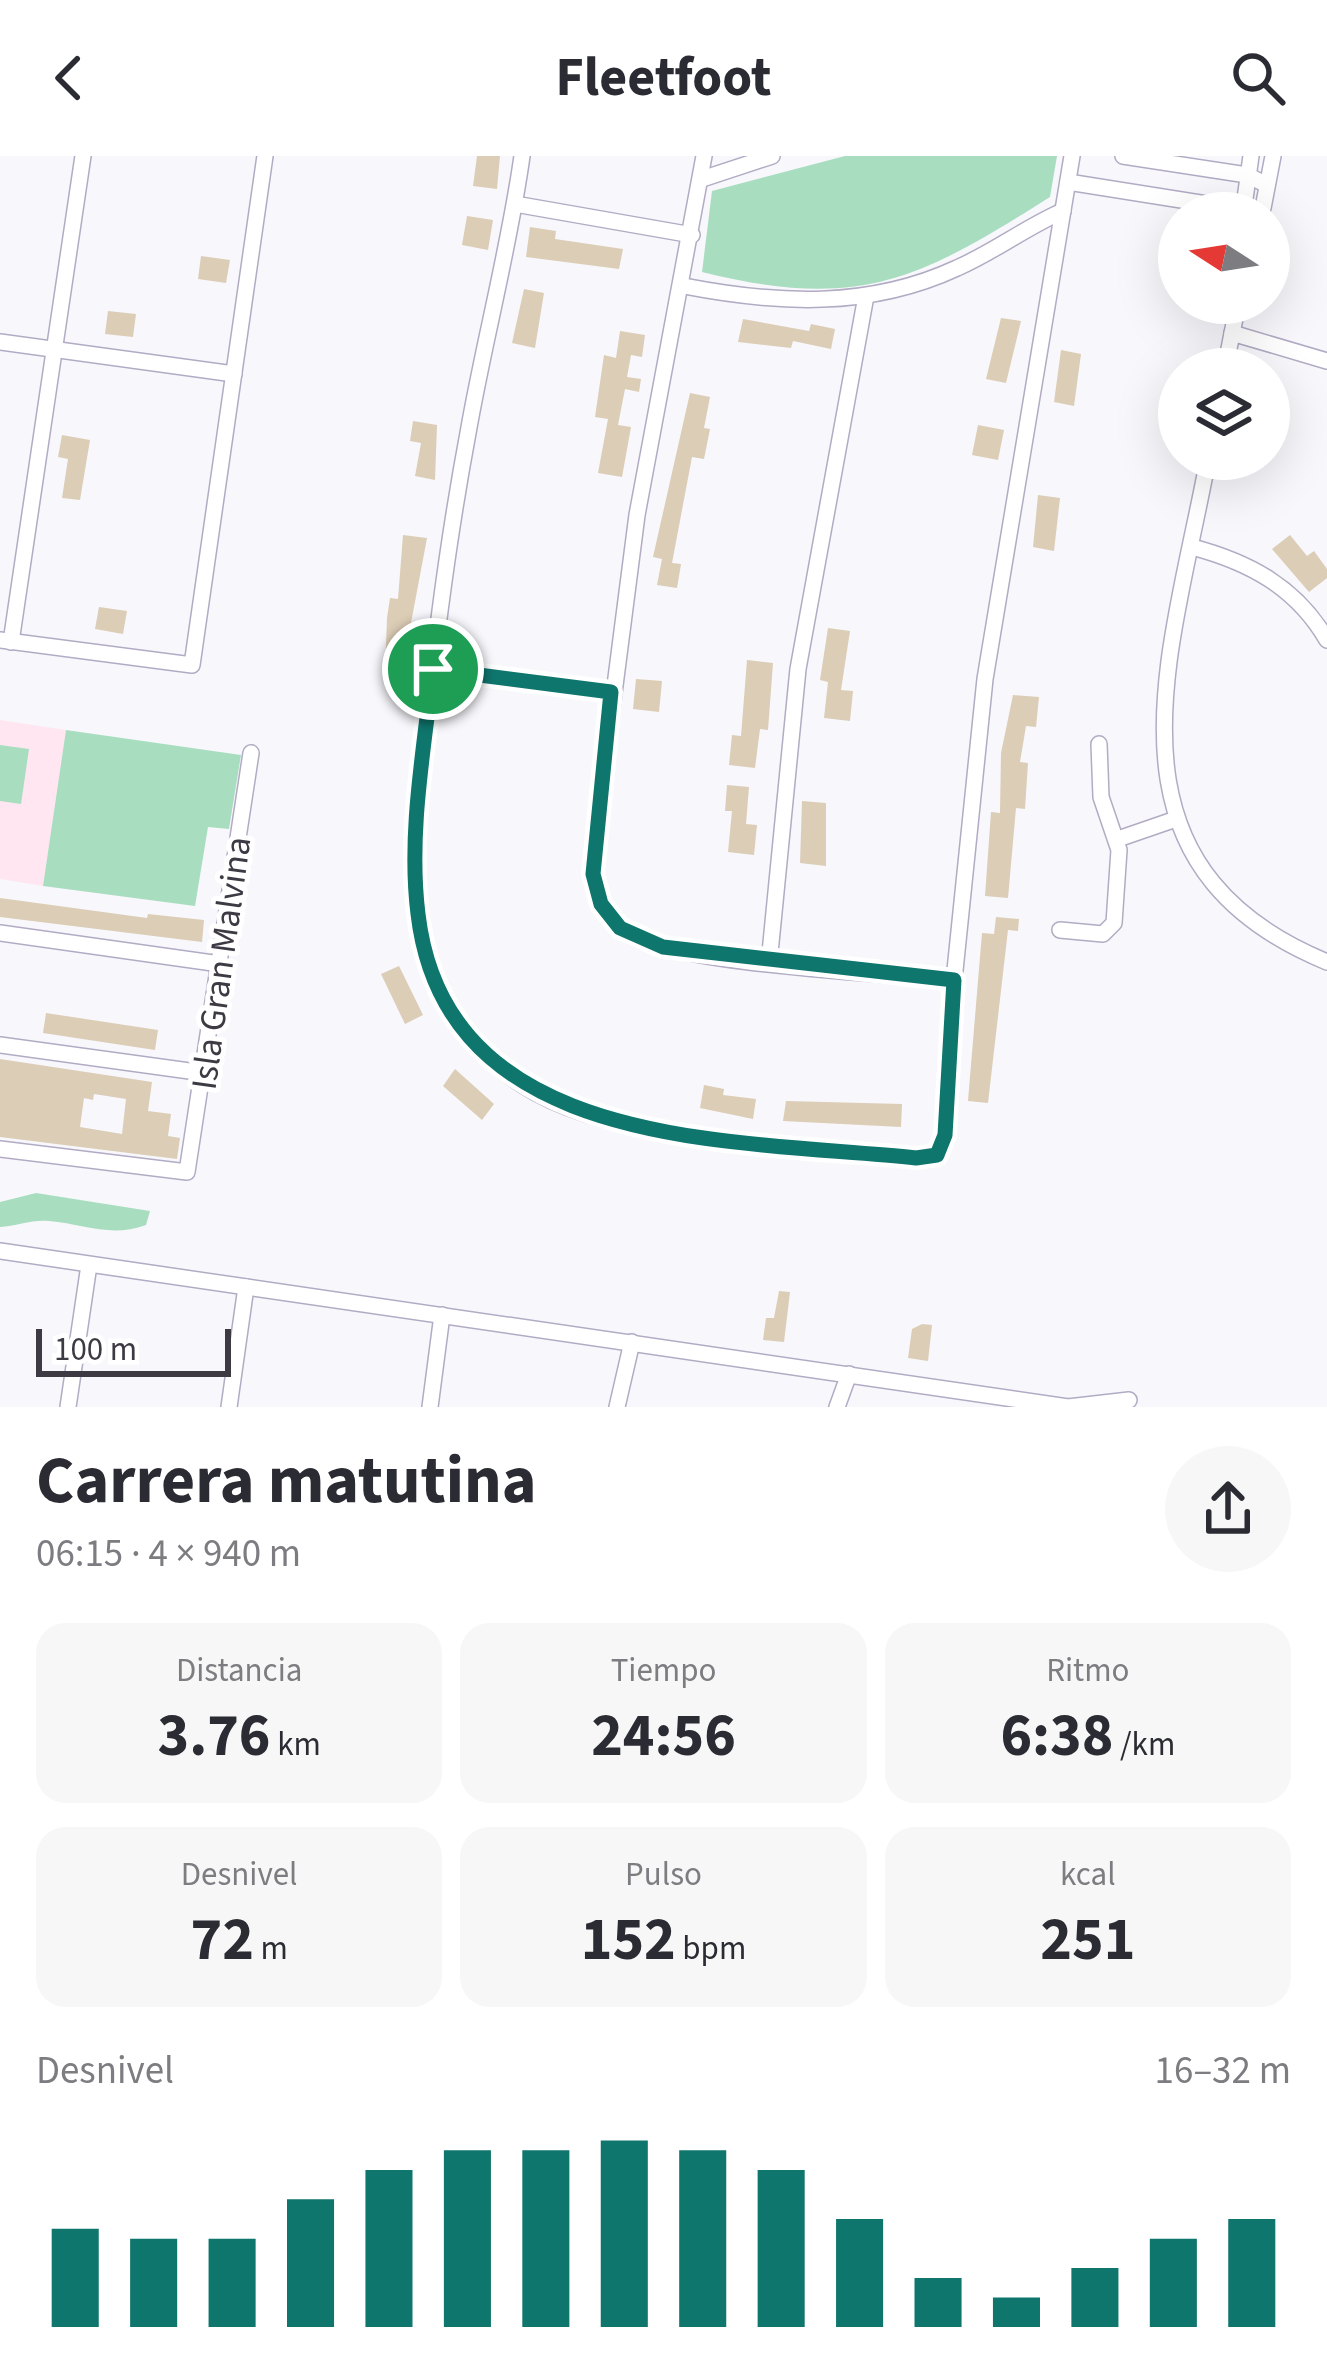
<!DOCTYPE html>
<html lang="es">
<head>
<meta charset="utf-8">
<style>
  :root { --surface:#fff; --page:#f7f7f7; --text:#2b2b33; --muted:#7c7c81; --accent:#0f766e }
  body { margin:0; font-family:"Source Sans 3",sans-serif; background:var(--page); color:var(--text); height:100vh; display:flex; flex-direction:column; font-size:45px; white-space:nowrap }
  * { box-sizing:border-box; margin:0 }
  p { font-size:39px; color:var(--muted) }
  .icon { flex:none; width:66px; height:66px; fill:none; stroke:currentColor; stroke-width:2; stroke-linecap:round; stroke-linejoin:round }
  .map { position:relative; height:1251px; overflow:hidden }
  .details { display:flex; flex-direction:column; background:var(--surface); flex:1 }
  .details>* { flex:none }
  .needle { width:78px; rotate:282deg }
  .buttons { position:absolute; left:1158px; top:36px; display:grid; gap:24px }
  .buttons a { display:grid; place-items:center; width:132px; height:132px; border-radius:50%; background:var(--surface); box-shadow:0 12px 48px #0002; font-size:60px }
  .scale { position:absolute; left:36px; bottom:30px; width:195px; box-sizing:border-box; padding-left:12px; border:6px solid #3d3a44; border-top:0; font-size:33px; line-height:42px; white-space:nowrap; color:#3d3a44; -webkit-text-stroke:9px #fff; paint-order:stroke }
  .pin { position:absolute; display:grid; place-items:center; width:102px; height:102px; color:#fff; margin:-51px; border:6px solid #fff; border-radius:50%; box-shadow:0 3px 12px #0007 }
  .round { display:grid; place-items:center; flex:none; width:126px; height:126px; border-radius:63px; background:var(--page) }
  .overview { display:flex; align-items:center; justify-content:space-between; height:204px; padding:0 36px }
  h1 { font-size:66px; font-weight:700; line-height:90px }
  .stats { display:grid; grid-template-columns:repeat(3,1fr); gap:18px; height:204px; padding:12px 36px }
  .stats div { display:grid; align-content:center; border-radius:30px; background:var(--page); text-align:center }
  .stats b { font-size:60px; font-weight:700 }
  .stats small { font-size:33px; font-weight:400 }
  .stats p { font-size:33px }
  .chart { height:336px; padding:24px 36px }
  .chart p { display:flex; justify-content:space-between }
  .chart svg { width:100%; height:216px; margin-top:12px; stroke:var(--accent); stroke-width:6 }
  header { display:flex; justify-content:space-between; align-items:center; height:156px; padding:0 36px; background:var(--surface); font-size:54px; font-weight:700 }
  .map>svg:first-child { display:block }
</style>
</head>
<body>
<header><svg class="icon" aria-label="back" viewBox="0 0 24 24"><path d="M15 5l-7 7 7 7"/></svg>Fleetfoot<svg class="icon" aria-label="search" viewBox="0 0 24 24"><circle cx="10" cy="10" r="6"/><path d="M15 15l6 6"/></svg></header>
<div class="map">
<svg width="1327" height="1251" viewBox="0 0 1327 1251">
  <rect width="100%" height="100%" fill="#f8f7fc"/>
  <polygon fill="#ffe6f1" points="0,564 66,574 43,730 0,723"/>
  <g fill="#a9ddc0">
    <path d="M 845,0 L 1057,0 L 1050,41 C 919,124 860,155 702,116 L 712,35 Z"/>
    <polygon points="66,574 241,599 229,673 208,671 195,750 43,730"/>
    <polygon points="0,589 29,593 21,648 0,645"/>
    <path d="M 36,1037 L 150,1055 L 146,1069 C 111,1082 84,1068 49,1065 C 34,1063 16,1070 0,1071 L 0,1046 Z"/>
  </g>
  <g fill="#dccdb6" fill-rule="evenodd">
    <polygon points="477,0 500,0 497,33 473,30"/>
    <polygon points="467,60 493,64 488,94 462,89"/>
    <polygon points="530,71 556,75 555,83 623,93 619,113 526,101"/>
    <polygon points="201,100 230,104 226,127 198,123"/>
    <polygon points="524,133 544,137 535,192 512,187"/>
    <polygon points="108,155 136,158 133,181 105,178"/>
    <polygon points="1001,162 1021,165 1006,227 986,223"/>
    <polygon points="743,163 809,175 811,168 835,173 831,193 793,185 791,192 738,186"/>
    <polygon points="620,175 645,179 642,201 631,199 627,221 641,223 639,236 625,233 618,269 631,271 622,321 598,317 608,263 595,261 604,199 616,202"/>
    <polygon points="1061,194 1081,198 1074,250 1054,246"/>
    <polygon points="690,237 710,241 704,272 710,273 704,303 692,301 672,407 681,408 677,432 657,429 662,403 653,401"/>
    <polygon points="413,265 437,269 435,324 415,320 421,287 410,285"/>
    <polygon points="978,269 1004,274 998,304 972,299"/>
    <polygon points="62,279 90,284 80,344 62,342 68,303 58,301"/>
    <polygon points="1038,339 1060,342 1054,395 1033,391"/>
    <polygon points="403,379 427,382 411,467 409,520 385,517 387,462 390,442 398,443"/>
    <polygon points="1290,379 1307,400 1314,395 1327,413 1327,422 1309,436 1272,393"/>
    <polygon points="99,451 127,455 123,478 95,473"/>
    <polygon points="828,472 850,475 841,534 853,535 850,565 824,562 828,526 820,524"/>
    <polygon points="747,504 773,507 768,574 760,573 755,612 729,609 732,579 741,580"/>
    <polygon points="636,523 662,525 659,556 633,553"/>
    <polygon points="1013,539 1039,541 1036,571 1026,570 1020,606 1028,607 1025,653 1016,652 1008,742 985,740 991,656 1000,657 1001,597"/>
    <polygon points="727,629 749,631 746,668 757,669 754,699 728,696 732,655 725,655"/>
    <polygon points="802,645 826,647 826,710 800,707"/>
    <polygon points="0,742 147,762 148,758 204,764 202,786 0,761"/>
    <polygon points="996,761 1019,763 1018,775 1008,774 988,947 968,945 982,777 994,778"/>
    <polygon points="399,810 423,859 405,868 381,818"/>
    <polygon points="46,857 158,874 155,894 43,877"/>
    <path d="M 0,903 L 152,926 L 148,955 L 171,958 L 168,980 L 180,982 L 177,1003 L 0,981 ZM 94,938 L 126,943 L 122,978 L 80,971 L 84,942 L 93,944 Z"/>
    <polygon points="455,913 494,948 482,964 443,930"/>
    <polygon points="704,929 724,933 723,939 756,943 753,963 700,952"/>
    <polygon points="786,945 902,948 901,971 783,965"/>
    <polygon points="779,1135 790,1136 784,1186 763,1184 766,1162 774,1162"/>
    <polygon points="922,1168 932,1169 928,1205 908,1202 912,1173"/>
  </g>
  <g fill="none" stroke-linecap="round" stroke-linejoin="round">
    <defs>
      <g id="minor">
        <path d="M 522,0 C 509,93 484,185 468,277 C 450,373 437,470 427,566 C 420,631 407,702 419,766 C 431,833 466,893 524,930 C 615,989 807,991 916,1002 L 937,999 L 945,979 L 954,824 L 985,523 L 1072,0"/>
        <path d="M 704,0 L 637,359 L 593,700 C 593,728 598,756 623,775 C 667,808 889,818 954,824"/>
        <polyline points="1123,0 1247,19 1267,29"/>
        <polyline points="702,23 772,0"/>
        <polyline points="1068,26 1257,56 1263,52 1273,0"/>
        <polyline points="515,48 692,79"/>
        <polyline points="1243,57 1251,0"/>
        <path d="M 684,130 C 777,148 869,153 957,112 C 994,96 1026,71 1063,55"/>
        <polyline points="1232,177 1327,205"/>
        <polyline points="0,186 234,218"/>
        <polyline points="1225,213 1238,147"/>
        <path d="M 1208,303 C 1172,498 1089,708 1327,806"/>
        <path d="M 1192,391 C 1249,406 1296,431 1327,484"/>
        <polyline points="0,484 192,509 265,0"/>
        <polyline points="11,486 83,0"/>
        <polyline points="433,513 611,535"/>
        <polyline points="1118,683 1176,663"/>
        <polyline points="1060,774 1103,778 1114,767 1119,694 1101,641 1099,588"/>
        <polyline points="0,777 220,808"/>
        <polyline points="769,807 798,513 866,140"/>
        <polyline points="0,889 204,917"/>
        <polyline points="0,993 187,1016 251,597"/>
        <polyline points="0,1095 1068,1251 1129,1244"/>
        <polyline points="68,1251 89,1109"/>
        <polyline points="229,1251 246,1131"/>
        <polyline points="430,1251 442,1159"/>
        <polyline points="617,1251 632,1186"/>
        <polyline points="837,1251 849,1218"/>
      </g>
    </defs>
    <use href="#minor" stroke="#b2abc4" stroke-width="18"/>
    <use href="#minor" stroke="#fff" stroke-width="15"/>
  </g>
  <g fill="none" stroke-linecap="round" stroke-linejoin="round">
    <defs>
      <path id="route" d="M 433,513 L 611,536 L 593,718 L 601,748 L 620,772 L 663,791 L 954,824 L 945,979 L 937,999 L 916,1002 C 736,983 446,997 418,758 C 408,678 424,593 433,513 Z"/>
    </defs>
    <use href="#route" stroke="#fff" stroke-width="24"/>
    <use href="#route" stroke="#0f766e" stroke-width="15"/>
  </g>
  <g text-anchor="middle" stroke-width="10" stroke-linejoin="round" paint-order="stroke">
    <g font-size="36" fill="#3d3a44" stroke="#fff">
      <text transform="translate(220 807) rotate(-82)" y="13">Isla Gran Malvina</text>
    </g>
  </g>
</svg>
<div class="buttons">
<a><svg class="needle" viewBox="-14 -14 28 28"><path d="M0-13l5 13h-10z" fill="#e53935"/><path d="M0 13l5-13h-10z" fill="#7c7c81"/></svg></a>
<a><svg class="icon" aria-label="layers" viewBox="0 0 24 24"><path d="M12 4l9 5-9 5-9-5zM3 14l9 5 9-5"/></svg></a>
</div>
<div class="scale">100 m</div>
<div class="pin" style="left:433px;top:513px;background:#1e9e55"><svg class="icon" aria-label="arrive" viewBox="0 0 24 24"><path d="M6 21V4h12l-3 4 3 4H6"/></svg></div>
</div>
<section class="details">
<div class="overview"><div><h1>Carrera matutina</h1><p>06:15 · 4 × 940 m</p></div><a class="round"><svg class="icon" aria-label="share" viewBox="0 0 24 24"><path d="M12 15V3M7 8l5-5 5 5M5 13v7h14v-7"/></svg></a></div>
<div class="stats">
<div><p>Distancia</p><b>3.76<small> km</small></b></div>
<div><p>Tiempo</p><b>24:56</b></div>
<div><p>Ritmo</p><b>6:38<small> /km</small></b></div>
</div>
<div class="stats">
<div><p>Desnivel</p><b>72<small> m</small></b></div>
<div><p>Pulso</p><b>152<small> bpm</small></b></div>
<div><p>kcal</p><b>251</b></div>
</div>
<div class="chart"><p><span>Desnivel</span>16–32 m</p>
<svg viewBox="0 0 160 44" preserveAspectRatio="none"><path d="M5 44V24M15 44V26M25 44V26M35 44V18M45 44V12M55 44V8M65 44V8M75 44V6M85 44V8M95 44V12M105 44V22M115 44V34M125 44V38M135 44V32M145 44V26M155 44V22"/></svg>
</div>
</section>
</body>
</html>
